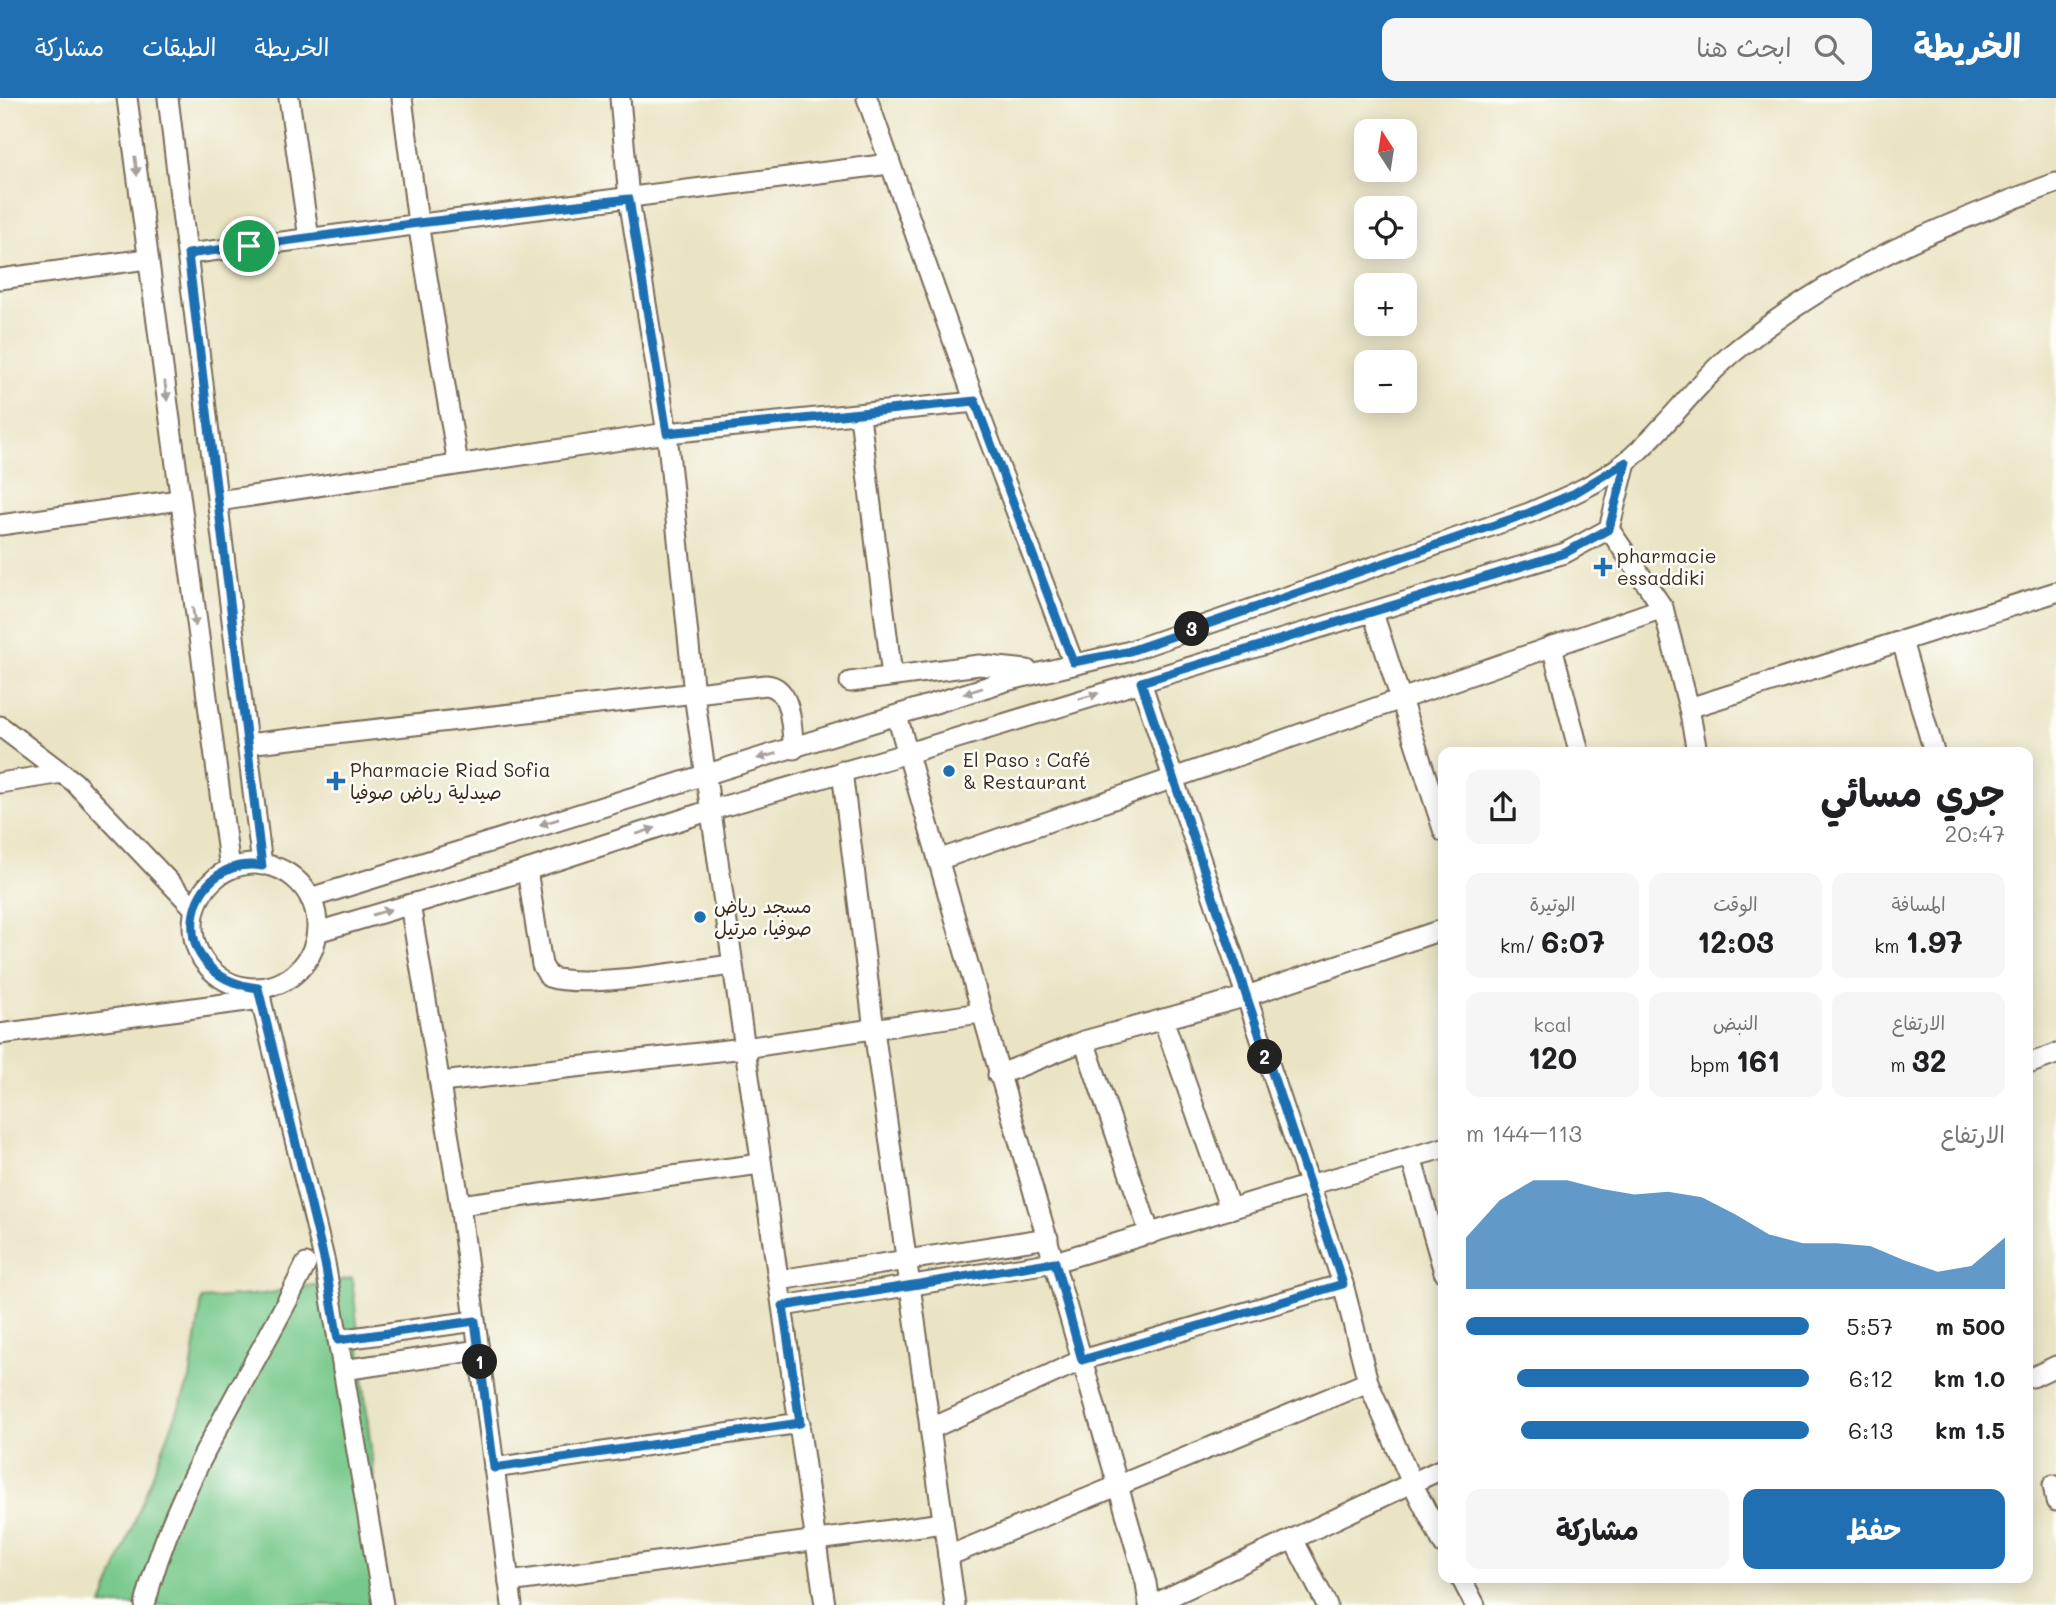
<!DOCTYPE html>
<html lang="ar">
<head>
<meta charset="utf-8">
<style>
  :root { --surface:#fff; --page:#f6f6f6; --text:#202124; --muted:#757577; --accent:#1f6fb2 }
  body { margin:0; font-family:Mali,"Playpen Sans Arabic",sans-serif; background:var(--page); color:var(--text); direction:rtl; height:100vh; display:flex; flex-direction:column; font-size:26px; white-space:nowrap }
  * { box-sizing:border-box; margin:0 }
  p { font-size:23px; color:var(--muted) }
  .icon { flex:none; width:38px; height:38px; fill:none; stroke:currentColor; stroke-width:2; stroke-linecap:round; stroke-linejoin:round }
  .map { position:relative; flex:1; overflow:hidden; direction:ltr }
  .sheet { position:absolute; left:1438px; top:649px; width:595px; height:836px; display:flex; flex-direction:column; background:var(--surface); border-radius:14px; box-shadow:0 4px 18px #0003; direction:rtl }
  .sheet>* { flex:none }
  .needle { width:46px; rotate:348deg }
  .fabs { position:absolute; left:1354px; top:21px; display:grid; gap:14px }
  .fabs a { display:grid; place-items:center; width:63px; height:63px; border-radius:14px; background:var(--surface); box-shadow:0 4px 18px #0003; font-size:35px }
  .pin { position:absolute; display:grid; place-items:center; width:60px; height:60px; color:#fff; margin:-30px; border:4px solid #fff; border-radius:50%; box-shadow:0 2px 7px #0007 }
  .km { position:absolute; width:35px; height:35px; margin:-18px; border-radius:50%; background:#222; color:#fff; font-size:19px; line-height:35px; text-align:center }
  .round { display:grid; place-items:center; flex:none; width:74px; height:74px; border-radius:14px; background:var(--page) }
  .summary { display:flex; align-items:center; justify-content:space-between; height:119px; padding:0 28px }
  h1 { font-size:38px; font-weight:700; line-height:52px }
  .stats { display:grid; grid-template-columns:repeat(3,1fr); gap:10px; height:119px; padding:7px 28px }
  .stats div { display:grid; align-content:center; border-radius:14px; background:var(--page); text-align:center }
  .stats b { font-size:30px; font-weight:700 }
  .stats small { font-size:19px; font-weight:400 }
  .stats p { font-size:19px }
  .chart { height:196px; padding:14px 28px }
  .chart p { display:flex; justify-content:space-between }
  .chart svg { width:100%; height:126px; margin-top:7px; fill:var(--accent); opacity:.7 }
  .primary-button { display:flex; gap:14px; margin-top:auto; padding:14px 28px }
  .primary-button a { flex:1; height:80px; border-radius:14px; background:var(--accent); color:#fff; font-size:28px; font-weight:700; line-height:80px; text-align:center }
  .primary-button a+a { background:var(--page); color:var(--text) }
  ul { padding:0 28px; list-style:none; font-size:23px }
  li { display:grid; grid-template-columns:112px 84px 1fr; align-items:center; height:52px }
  li i { height:18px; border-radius:9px; background:var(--accent) }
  header { display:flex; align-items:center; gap:42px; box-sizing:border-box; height:98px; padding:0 35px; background:var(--accent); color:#fff }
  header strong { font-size:33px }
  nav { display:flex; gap:38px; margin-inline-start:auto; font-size:24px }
  .search { width:490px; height:63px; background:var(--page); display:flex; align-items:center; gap:18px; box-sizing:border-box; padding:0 24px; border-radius:14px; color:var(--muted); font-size:26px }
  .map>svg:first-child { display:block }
</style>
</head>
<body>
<header>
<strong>الخريطة</strong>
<div class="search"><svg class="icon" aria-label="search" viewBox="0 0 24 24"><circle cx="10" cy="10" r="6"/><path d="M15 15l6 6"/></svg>ابحث هنا</div>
<nav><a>الخريطة</a><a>الطبقات</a><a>مشاركة</a></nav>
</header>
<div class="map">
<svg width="2056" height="1507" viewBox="0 0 2056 1507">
  <rect width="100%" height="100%" fill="#fdfcf7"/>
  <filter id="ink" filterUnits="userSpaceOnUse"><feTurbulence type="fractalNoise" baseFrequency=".0143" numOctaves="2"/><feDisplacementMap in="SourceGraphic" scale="14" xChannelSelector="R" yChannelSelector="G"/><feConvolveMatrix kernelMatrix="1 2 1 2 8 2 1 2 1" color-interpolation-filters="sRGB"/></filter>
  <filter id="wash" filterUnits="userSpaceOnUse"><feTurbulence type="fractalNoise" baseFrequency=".00686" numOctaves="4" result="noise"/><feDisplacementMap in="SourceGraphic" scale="28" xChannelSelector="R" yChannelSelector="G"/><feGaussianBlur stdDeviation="1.57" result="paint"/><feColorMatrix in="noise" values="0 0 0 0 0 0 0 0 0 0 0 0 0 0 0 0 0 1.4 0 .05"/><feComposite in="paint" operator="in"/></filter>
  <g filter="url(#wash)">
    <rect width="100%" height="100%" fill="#eae4c5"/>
    <polygon fill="#77c98b" stroke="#597a54" stroke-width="2" points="352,1180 388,1507 102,1507 190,1281 202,1201 264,1196"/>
  </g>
  <g filter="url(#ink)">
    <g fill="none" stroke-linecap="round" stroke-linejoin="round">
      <defs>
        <g id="street">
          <polyline points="127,0 230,771"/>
          <polyline points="168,0 262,767"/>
          <polyline points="289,0 309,141"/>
          <polyline points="402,0 418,125 458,366"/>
          <polyline points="620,0 629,101 667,335 694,596 825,1507"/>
          <polyline points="867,0 975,304 1073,564"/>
          <polyline points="188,156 889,66"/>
          <polyline points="0,181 147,161"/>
          <polyline points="860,318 892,578"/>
          <polyline points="218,403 667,335 975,304"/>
          <polyline points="0,427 179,402"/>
          <polyline points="1609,431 1663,510 1689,610 1697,654"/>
          <polyline points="1373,515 1444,734"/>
          <polyline points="1902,543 1934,654"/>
          <polyline points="1552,548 1579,654"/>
          <polyline points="850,584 979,567 1027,572"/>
          <polyline points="1141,584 1343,1186 1368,1284 1412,1385 1444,1447"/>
          <polyline points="1689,610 2056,494"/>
          <polyline points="897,618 1146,1485 1149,1507"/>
          <polyline points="0,628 74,684 194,810"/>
          <path d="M 247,646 L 766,587 C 793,589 791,631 794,651"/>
          <polyline points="842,673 874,932 955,1507"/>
          <polyline points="0,685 62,675"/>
          <polyline points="938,762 1663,510"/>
          <circle cx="255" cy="828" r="62"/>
          <path d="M 527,772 L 542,867 L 549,879 C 585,891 690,872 732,867"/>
          <path d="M 310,800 L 1006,583 L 1127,554 L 1529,415 C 1562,401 1599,386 1627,363 C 1668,329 1697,283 1739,250 C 1842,168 1934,130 2056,85"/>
          <polyline points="410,806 460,1107 512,1507"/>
          <polyline points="317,834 527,772 711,712 908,655 1565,455 1609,431 1626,364"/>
          <polyline points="258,890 325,1165 383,1507"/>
          <polyline points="1163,921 1230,1111"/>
          <polyline points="0,936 261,901"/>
          <polyline points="1084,943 1150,1136"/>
          <polyline points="2028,966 2056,956"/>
          <polyline points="998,977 1084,943 1244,899 1444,831"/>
          <polyline points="441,984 745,950 980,915"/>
          <polyline points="1411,1059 1444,1174"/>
          <polyline points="460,1107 760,1066"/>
          <polyline points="779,1182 1048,1140"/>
          <polyline points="783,1208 1055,1164 1309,1087 1444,1050"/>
          <polyline points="338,1242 475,1223"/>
          <polyline points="343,1272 479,1252"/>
          <polyline points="2033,1279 2056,1268"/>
          <polyline points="930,1331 1082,1262 1343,1186"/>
          <polyline points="494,1370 800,1325"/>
          <polyline points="2053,1387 2056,1403"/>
          <polyline points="1293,1441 1327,1507"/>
          <polyline points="948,1458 1368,1284"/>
          <polyline points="1461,1480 1475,1507"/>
          <polyline points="509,1484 943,1425"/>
          <path d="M 145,1507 C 174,1385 252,1278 306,1166"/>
          <polyline points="1152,1507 1444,1370"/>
        </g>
      </defs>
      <use href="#street" stroke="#786b58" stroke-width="23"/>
      <use href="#street" stroke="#fff" stroke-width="19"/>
    </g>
    <defs><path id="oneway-solid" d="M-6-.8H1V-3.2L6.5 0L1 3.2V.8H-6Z" transform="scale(1.75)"/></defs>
    <g fill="#a79f9a">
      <use href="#oneway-solid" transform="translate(136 68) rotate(83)"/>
      <use href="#oneway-solid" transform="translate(166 293) rotate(83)"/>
      <use href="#oneway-solid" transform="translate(194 519) rotate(82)"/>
      <use href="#oneway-solid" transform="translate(973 593) rotate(162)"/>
      <use href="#oneway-solid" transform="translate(1089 598) rotate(-16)"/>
      <use href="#oneway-solid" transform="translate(767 658) rotate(165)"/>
      <use href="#oneway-solid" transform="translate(549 724) rotate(163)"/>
      <use href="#oneway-solid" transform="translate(646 733) rotate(-18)"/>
      <use href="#oneway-solid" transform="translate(382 814) rotate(-17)"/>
    </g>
  </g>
  <g fill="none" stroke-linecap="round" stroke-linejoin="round" filter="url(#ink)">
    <defs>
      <path id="route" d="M 629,101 L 667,335 L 975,303 L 1073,564 L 1127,554 L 1529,415 L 1573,396 L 1626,364 L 1609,431 L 1565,455 L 1141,584 L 1343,1186 L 1082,1262 L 1055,1164 L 783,1208 L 800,1325 L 494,1370 L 475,1223 L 338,1242 L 325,1165 L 258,890 C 157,878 185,755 262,768 L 188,156 L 418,125 Z"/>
    </defs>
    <use href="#route" stroke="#fff" stroke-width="14"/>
    <use href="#route" stroke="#1f6fb2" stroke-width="9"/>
  </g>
  <g fill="#1f6fb2" stroke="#fdfcf7" stroke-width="2.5">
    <path d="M1599.5 458.5h7v7h7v7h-7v7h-7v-7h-7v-7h7z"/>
    <circle cx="949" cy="673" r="7"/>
    <path d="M332.5 672.5h7v7h7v7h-7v7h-7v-7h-7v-7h7z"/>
    <circle cx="700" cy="819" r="7"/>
  </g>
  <g text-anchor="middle" stroke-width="5" stroke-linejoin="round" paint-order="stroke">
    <g font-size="19" fill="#3b2a1e" stroke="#fdfcf7" text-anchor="start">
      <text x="1617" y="465">pharmacie<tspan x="1617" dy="22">essaddiki</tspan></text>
      <text x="963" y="669">El Paso : Café<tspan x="963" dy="22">&amp; Restaurant</tspan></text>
      <text x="350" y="679">Pharmacie Riad Sofia<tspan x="350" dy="22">صيدلية رياض صوفيا</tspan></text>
      <text x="714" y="815">مسجد رياض<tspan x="714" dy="22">صوفيا، مرتیل</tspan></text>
    </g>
  </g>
</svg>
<div class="fabs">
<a><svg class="needle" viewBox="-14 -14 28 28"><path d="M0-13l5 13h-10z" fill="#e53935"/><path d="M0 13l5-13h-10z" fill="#757577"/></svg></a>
<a><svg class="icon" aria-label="locate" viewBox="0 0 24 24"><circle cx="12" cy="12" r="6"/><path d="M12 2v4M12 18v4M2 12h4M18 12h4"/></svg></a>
<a>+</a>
<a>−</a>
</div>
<div class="pin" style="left:249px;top:148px;background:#1e9e55"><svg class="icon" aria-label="arrive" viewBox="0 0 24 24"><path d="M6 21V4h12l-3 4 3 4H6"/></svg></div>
<b class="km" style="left:480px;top:1264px">1</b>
<b class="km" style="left:1265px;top:959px">2</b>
<b class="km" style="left:1192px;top:531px">3</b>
<section class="sheet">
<div class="summary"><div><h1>جري مسائي</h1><p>20:47</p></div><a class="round"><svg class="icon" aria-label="share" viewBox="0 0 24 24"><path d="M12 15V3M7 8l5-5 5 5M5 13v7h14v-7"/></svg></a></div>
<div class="stats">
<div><p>المسافة</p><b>1.97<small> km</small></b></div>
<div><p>الوقت</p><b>12:03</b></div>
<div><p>الوتيرة</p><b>6:07<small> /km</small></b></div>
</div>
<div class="stats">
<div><p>الارتفاع</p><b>32<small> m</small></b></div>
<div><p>النبض</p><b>161<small> bpm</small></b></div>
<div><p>kcal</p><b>120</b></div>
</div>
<div class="chart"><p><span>الارتفاع</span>113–144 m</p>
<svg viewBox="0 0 160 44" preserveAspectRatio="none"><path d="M0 44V26L10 13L20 6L30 6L40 9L50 11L60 10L70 12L80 18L90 25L100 28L110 28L120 29L130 34L140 38L150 36L160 26V44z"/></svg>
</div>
<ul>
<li><b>500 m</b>5:57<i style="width:100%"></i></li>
<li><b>1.0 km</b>6:12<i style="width:85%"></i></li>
<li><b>1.5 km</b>6:13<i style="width:84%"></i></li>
</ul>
<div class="primary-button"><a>حفظ</a><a>مشاركة</a></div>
</section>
</div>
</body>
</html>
